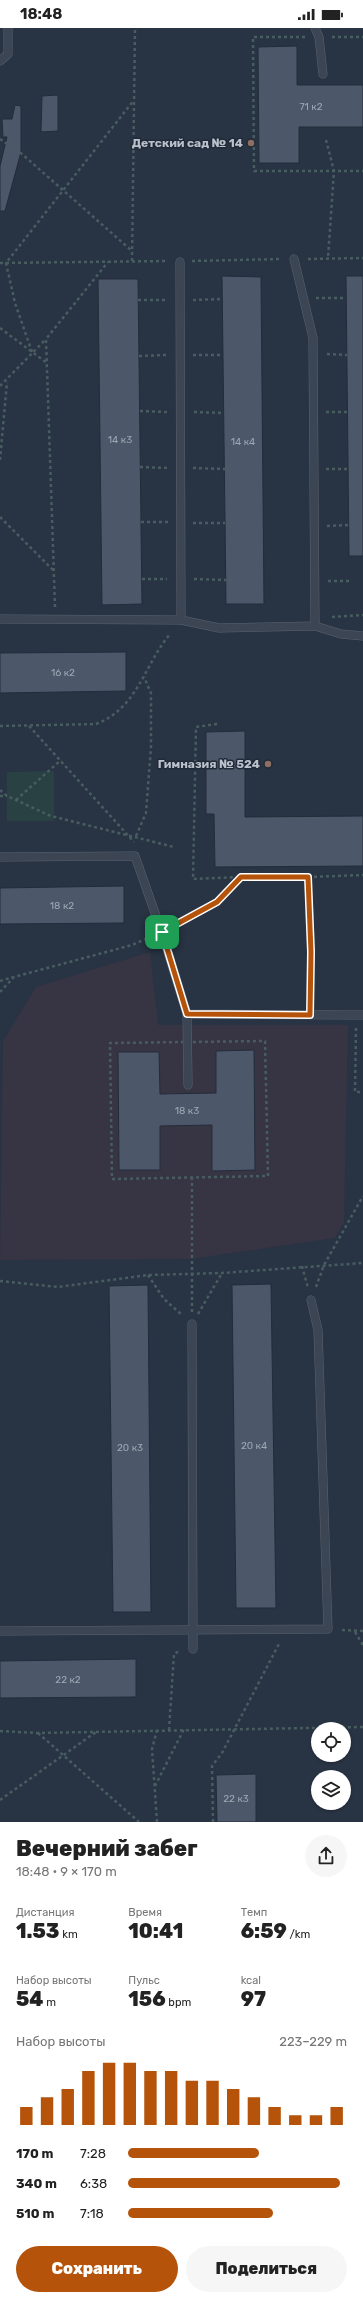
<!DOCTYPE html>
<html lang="ru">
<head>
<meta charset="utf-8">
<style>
  :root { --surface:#fff; --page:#f6f6f6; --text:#222; --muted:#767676; --accent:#b45309 }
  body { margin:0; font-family:Rubik,sans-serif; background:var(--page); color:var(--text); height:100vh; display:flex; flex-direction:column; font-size:15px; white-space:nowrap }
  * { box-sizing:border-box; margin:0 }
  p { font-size:13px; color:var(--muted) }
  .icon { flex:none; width:22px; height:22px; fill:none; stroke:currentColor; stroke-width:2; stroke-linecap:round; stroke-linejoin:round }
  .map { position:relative; height:1794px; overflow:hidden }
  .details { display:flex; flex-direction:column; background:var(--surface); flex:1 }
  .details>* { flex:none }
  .controls { position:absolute; left:311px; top:1694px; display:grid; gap:8px }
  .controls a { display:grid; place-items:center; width:40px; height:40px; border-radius:50%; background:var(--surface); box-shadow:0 1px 3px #0004; font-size:20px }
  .pin { position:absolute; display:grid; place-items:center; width:34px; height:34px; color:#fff; margin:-17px; border-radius:8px; box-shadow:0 2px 6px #0006 }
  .round { display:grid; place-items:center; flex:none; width:42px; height:42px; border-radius:21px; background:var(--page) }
  .head { display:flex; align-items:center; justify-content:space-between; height:68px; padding:0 16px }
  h1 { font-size:22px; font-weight:800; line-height:30px }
  .metrics { display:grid; grid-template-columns:repeat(3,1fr); gap:6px; height:68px; padding:4px 16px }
  .metrics div { display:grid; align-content:center }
  .metrics b { font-size:20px; font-weight:800 }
  .metrics small { font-size:11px; font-weight:400 }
  .metrics p { font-size:11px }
  .chart { height:112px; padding:8px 16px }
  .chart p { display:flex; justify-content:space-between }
  .chart svg { width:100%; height:72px; margin-top:4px; stroke:var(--accent); stroke-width:6 }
  .action { display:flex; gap:8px; margin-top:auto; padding:8px 16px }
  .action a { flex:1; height:46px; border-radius:24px; background:var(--accent); color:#fff; font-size:16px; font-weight:800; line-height:46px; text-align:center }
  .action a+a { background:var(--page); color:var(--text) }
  ul { padding:0 16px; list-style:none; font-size:13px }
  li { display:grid; grid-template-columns:64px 48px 1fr; align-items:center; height:30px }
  li i { height:10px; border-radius:5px; background:var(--accent) }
  .status { display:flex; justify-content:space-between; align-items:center; height:28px; padding:0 20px; background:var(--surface); direction:ltr }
  .status svg { height:11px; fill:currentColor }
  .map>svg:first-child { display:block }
</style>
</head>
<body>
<div class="status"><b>18:48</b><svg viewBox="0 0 49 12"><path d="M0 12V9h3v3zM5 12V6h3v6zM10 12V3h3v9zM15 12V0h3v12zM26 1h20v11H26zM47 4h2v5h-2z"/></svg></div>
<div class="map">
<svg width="363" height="1794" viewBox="0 0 363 1794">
  <rect width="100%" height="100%" fill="#283343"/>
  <polygon fill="#373444" points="150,924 158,997 348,997 344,1194 335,1210 191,1231 0,1232 3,1013 36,959"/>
  <polygon fill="#2a4144" points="54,743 54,793 7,793 7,744"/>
  <g fill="#4c5769" stroke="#232c3a">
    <polygon points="297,18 297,57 363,57 363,99 299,99 299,135 259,135 258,19"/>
    <polygon points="58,67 58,103 41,104 42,68"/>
    <polygon points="15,77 21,78 21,124 5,183 0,183 0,138 7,109 3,109 2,91 12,91"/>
    <polygon points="222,248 261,249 264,576 226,576"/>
    <polygon points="346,248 363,248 363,528 349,528"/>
    <polygon points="98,251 138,251 142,576 102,577"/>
    <polygon points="126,624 126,663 0,665 0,625"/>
    <polygon points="245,703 245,789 363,788 363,838 215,839 214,786 206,786 206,704"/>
    <polygon points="124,858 124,895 0,896 0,860"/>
    <polygon points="254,1022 255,1142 212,1143 212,1097 160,1098 160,1142 119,1142 118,1024 159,1024 160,1066 216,1065 216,1023"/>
    <polygon points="271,1256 276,1580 236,1580 232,1257"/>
    <polygon points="148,1257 151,1584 113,1584 109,1258"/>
    <polygon points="136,1631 136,1669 0,1670 0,1633"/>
    <polygon points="256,1746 256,1794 217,1794 216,1747"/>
  </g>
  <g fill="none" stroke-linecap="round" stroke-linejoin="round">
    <defs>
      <g id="service">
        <polyline points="315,0 319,9 323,46"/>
        <polyline points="0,33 8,26 8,0"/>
        <polyline points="294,231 313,310 315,598"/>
        <polyline points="180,234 181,592"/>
        <polyline points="0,591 181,592 219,600 315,598 341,606 363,608"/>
        <polyline points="0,829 135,828 162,905 187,986 363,987"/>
        <polyline points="187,986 188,1057"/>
        <polyline points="192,1296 193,1621"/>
        <polyline points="0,1603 328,1601 318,1302 311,1272"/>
      </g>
    </defs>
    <use href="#service" stroke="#5b6370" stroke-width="9"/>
    <g stroke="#485d60" stroke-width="2.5" stroke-dasharray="3 3" stroke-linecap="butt">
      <polyline points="305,9 253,9 254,143 363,143"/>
      <polyline points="332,9 363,9"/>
      <polyline points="0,111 22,126 132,223"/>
      <polyline points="326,112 334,143 328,230"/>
      <polyline points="308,231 363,230"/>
      <polyline points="132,233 135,0"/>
      <polyline points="192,233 281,231"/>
      <polyline points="0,235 167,233"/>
      <polyline points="316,270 346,270"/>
      <polyline points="138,272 168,272"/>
      <polyline points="193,272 223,271"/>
      <polyline points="0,300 47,335"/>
      <polyline points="32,324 15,275 6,235 134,72"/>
      <polyline points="327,326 347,327"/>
      <polyline points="193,327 223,327"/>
      <polyline points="139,328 166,327"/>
      <polyline points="0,358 46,311"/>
      <polyline points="140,383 167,384"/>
      <polyline points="194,384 224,385"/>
      <polyline points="326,384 347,384"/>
      <polyline points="0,432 7,354"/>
      <polyline points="140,439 168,440"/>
      <polyline points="193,440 225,441"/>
      <polyline points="326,441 348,441"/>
      <polyline points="0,489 54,543"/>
      <polyline points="141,494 168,494"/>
      <polyline points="193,495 225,495"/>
      <polyline points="327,498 348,497"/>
      <polyline points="142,551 167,551"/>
      <polyline points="194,551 226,552"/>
      <polyline points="328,553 349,553"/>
      <polyline points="55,579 46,311 108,234"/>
      <polyline points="332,589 363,587"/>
      <polyline points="217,696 196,699 193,851 241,849"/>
      <path d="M 0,698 L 96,696 C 138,680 144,637 170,606"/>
      <polyline points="29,698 134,814"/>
      <polyline points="0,762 7,768 51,788 174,819"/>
      <polyline points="0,768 7,768"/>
      <polyline points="16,772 61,732"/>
      <polyline points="136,808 146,785 151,719 151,665 144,649"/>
      <polyline points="308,849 363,847"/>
      <polyline points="173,899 217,874 241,849 308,849 311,924 310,973"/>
      <polyline points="0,953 13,949"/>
      <polyline points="0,964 14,949 132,917 150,909"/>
      <polyline points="356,1000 355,1064 363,1064"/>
      <polygon points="265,1013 268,1148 112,1151 110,1015"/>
      <polyline points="302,1238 308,1260"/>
      <polyline points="148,1247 164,1271 182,1287"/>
      <polyline points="0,1253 58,1259 148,1247 222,1245 363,1235"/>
      <polyline points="316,1259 324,1237 363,1168"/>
      <polyline points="192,1284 192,1149"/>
      <polyline points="198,1286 222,1245"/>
      <polyline points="342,1602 363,1603"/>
      <polyline points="355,1604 363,1617"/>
      <polyline points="169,1702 174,1626 179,1623"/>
      <polyline points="0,1703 37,1705 363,1699"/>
      <polyline points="38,1705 139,1794"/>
      <polyline points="155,1758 184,1701"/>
      <polyline points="0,1772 96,1704"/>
      <polyline points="157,1794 152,1721 157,1702"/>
      <polyline points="213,1794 212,1738 222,1725 280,1614"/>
    </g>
    <use href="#service" stroke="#3c4553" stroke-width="8"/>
  </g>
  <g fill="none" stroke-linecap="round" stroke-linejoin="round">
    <defs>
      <polygon id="route" points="241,849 308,849 311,924 310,987 187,986 162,904 217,874"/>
    </defs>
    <use href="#route" stroke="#fff" stroke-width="8"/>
    <use href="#route" stroke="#b45309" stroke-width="5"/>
  </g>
  <g fill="#8d6e63" stroke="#212a38" stroke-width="1.5">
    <circle cx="251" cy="115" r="4"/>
    <circle cx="268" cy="736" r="4"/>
  </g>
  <g text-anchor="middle" stroke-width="3" stroke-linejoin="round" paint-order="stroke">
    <g font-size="10" fill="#9ea6b3">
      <text x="311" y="82">71 к2</text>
      <text x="120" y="415">14 к3</text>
      <text x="243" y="417">14 к4</text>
      <text x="63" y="648">16 к2</text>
      <text x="62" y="881">18 к2</text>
      <text x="187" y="1086">18 к3</text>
      <text x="254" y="1421">20 к4</text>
      <text x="130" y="1423">20 к3</text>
      <text x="68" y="1655">22 к2</text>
      <text x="236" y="1774">22 к3</text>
    </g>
    <g font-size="12" font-weight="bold" fill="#bac1cc" stroke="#212a38" text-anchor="end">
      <text x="243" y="119">Детский сад № 14</text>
      <text x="260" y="740">Гимназия № 524</text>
    </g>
  </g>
</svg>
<div class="controls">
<a><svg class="icon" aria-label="locate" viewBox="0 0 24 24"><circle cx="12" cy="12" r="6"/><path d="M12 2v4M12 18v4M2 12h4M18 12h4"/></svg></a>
<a><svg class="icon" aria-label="layers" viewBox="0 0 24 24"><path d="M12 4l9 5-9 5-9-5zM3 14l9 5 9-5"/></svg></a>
</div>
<div class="pin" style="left:162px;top:904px;background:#1e9e55"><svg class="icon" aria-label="arrive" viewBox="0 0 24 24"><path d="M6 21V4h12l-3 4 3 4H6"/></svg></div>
</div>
<section class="details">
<div class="head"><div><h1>Вечерний забег</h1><p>18:48 · 9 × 170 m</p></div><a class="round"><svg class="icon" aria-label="share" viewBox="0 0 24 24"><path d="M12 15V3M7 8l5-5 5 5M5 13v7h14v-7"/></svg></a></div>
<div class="metrics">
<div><p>Дистанция</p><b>1.53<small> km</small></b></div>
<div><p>Время</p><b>10:41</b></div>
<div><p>Темп</p><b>6:59<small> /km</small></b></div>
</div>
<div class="metrics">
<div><p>Набор высоты</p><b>54<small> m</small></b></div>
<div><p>Пульс</p><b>156<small> bpm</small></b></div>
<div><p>kcal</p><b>97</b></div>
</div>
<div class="chart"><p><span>Набор высоты</span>223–229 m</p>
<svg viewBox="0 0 160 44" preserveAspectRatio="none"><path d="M5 44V33M15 44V27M25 44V22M35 44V11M45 44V6M55 44V6M65 44V11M75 44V11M85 44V17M95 44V17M105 44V22M115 44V27M125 44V33M135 44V38M145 44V38M155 44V33"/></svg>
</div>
<ul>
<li><b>170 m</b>7:28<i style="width:60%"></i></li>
<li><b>340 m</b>6:38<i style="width:97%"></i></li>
<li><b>510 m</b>7:18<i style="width:66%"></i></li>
</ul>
<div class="action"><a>Сохранить</a><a>Поделиться</a></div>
</section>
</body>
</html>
